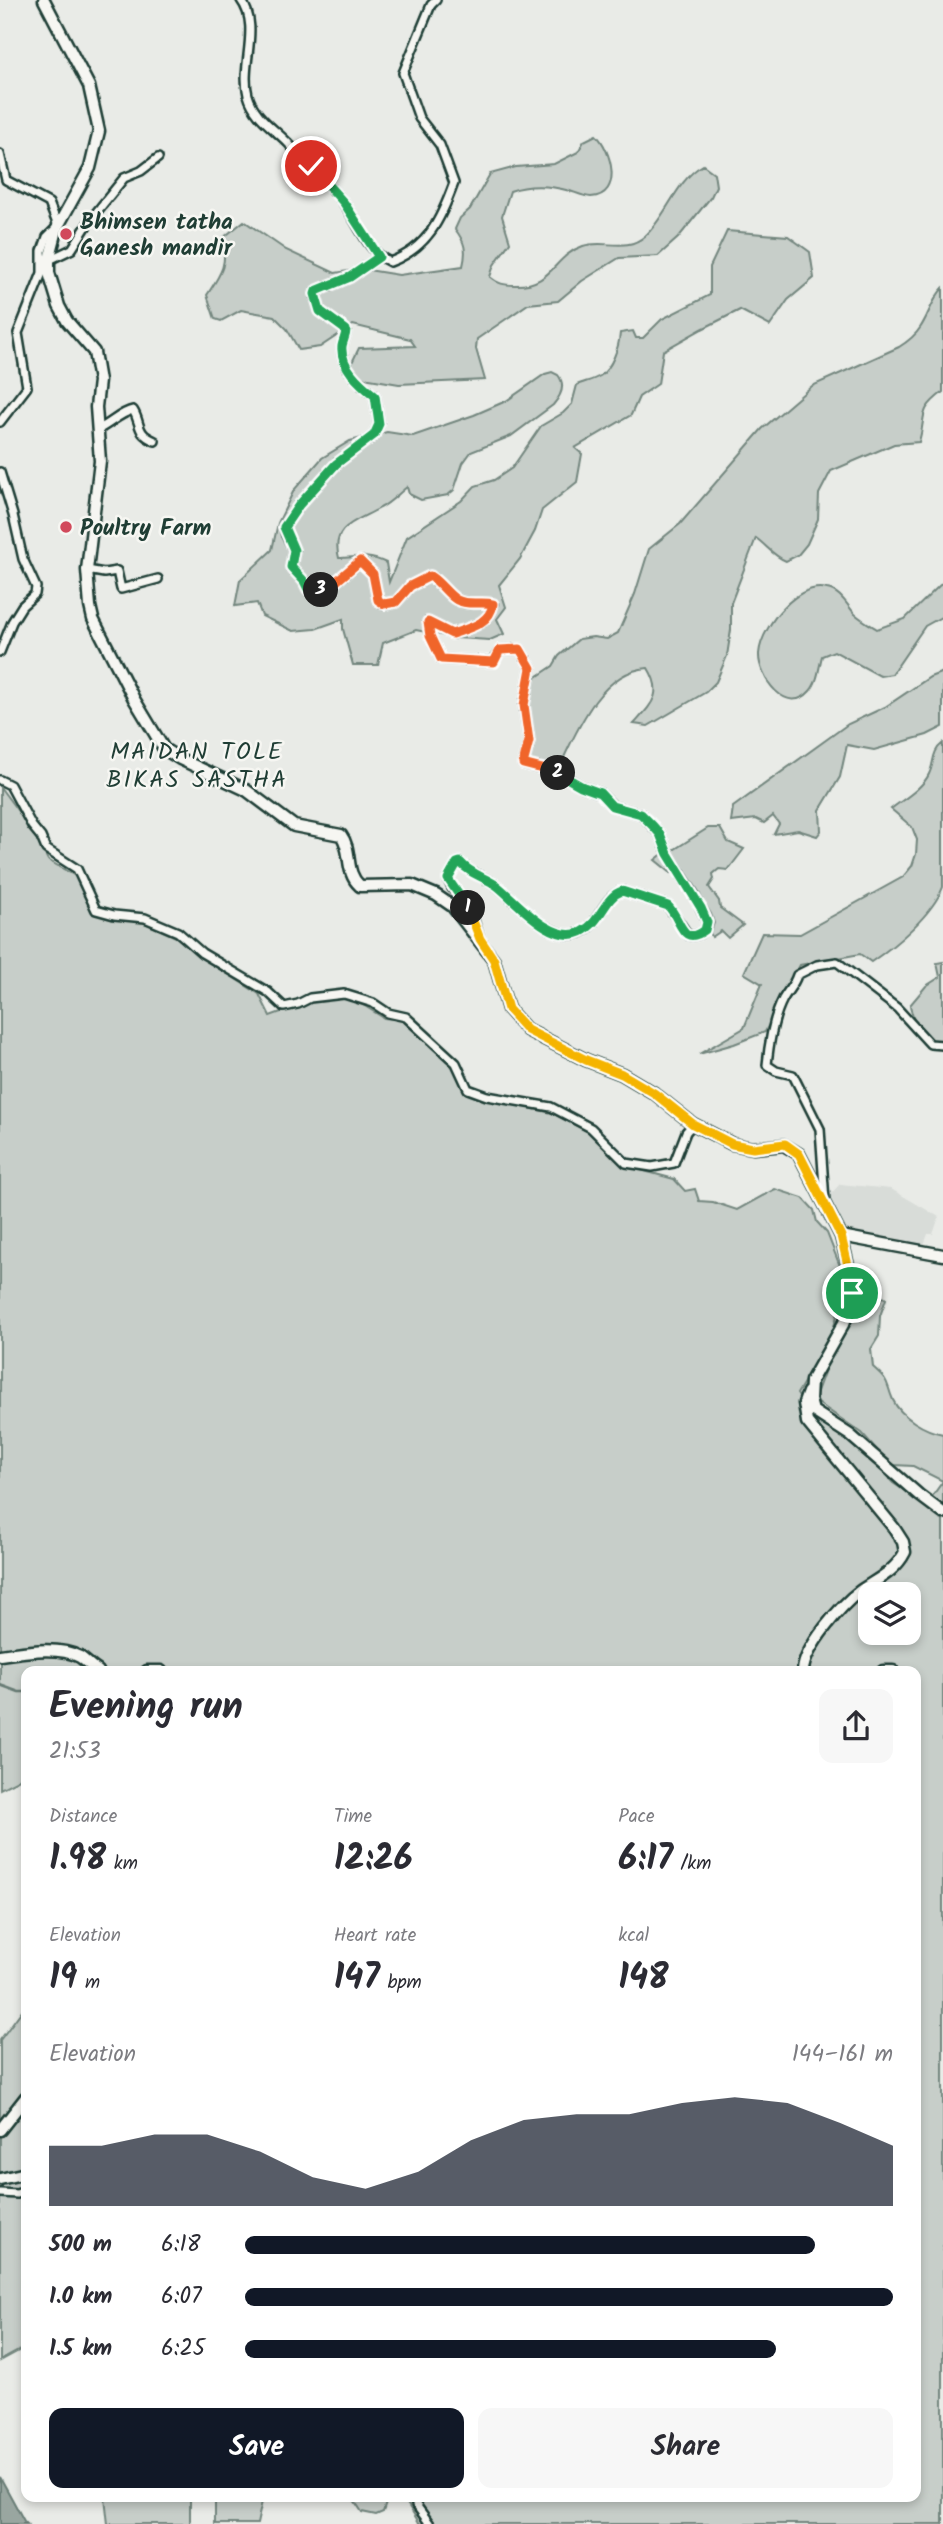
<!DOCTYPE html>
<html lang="en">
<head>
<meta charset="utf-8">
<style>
  :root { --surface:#fff; --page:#f7f7f7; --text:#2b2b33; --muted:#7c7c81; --accent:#111827 }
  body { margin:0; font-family:Kalam,sans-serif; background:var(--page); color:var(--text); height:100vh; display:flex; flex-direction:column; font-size:26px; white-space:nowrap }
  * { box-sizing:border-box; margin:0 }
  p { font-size:23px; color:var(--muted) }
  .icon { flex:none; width:38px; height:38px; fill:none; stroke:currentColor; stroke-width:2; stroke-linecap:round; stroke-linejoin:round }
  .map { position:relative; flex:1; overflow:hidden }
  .panel { position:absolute; left:21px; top:1666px; width:900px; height:836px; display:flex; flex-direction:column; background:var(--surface); border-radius:14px; box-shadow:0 4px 10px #0003 }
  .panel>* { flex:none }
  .fabs { position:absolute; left:858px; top:1582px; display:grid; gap:14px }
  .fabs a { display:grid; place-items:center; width:63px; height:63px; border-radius:14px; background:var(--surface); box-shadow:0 4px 10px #0003; font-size:35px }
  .pin { position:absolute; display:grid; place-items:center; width:60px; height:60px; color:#fff; margin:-30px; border:4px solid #fff; border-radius:50%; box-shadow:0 2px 7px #0007 }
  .km { position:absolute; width:35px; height:35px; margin:-18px; border-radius:50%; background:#222; color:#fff; font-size:19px; line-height:35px; text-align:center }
  .round { display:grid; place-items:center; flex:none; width:74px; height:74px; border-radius:14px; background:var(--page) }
  .summary { display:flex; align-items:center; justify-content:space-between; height:119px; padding:0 28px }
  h1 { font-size:38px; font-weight:800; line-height:52px }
  .figures { display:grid; grid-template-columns:repeat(3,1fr); gap:10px; height:119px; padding:7px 28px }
  .figures div { display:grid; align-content:center }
  .figures b { font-size:35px; font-weight:800 }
  .figures small { font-size:19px; font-weight:400 }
  .figures p { font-size:19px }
  .chart { height:196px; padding:14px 28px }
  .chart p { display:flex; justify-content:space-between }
  .chart svg { width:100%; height:126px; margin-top:7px; fill:var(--accent); opacity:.7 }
  .action { display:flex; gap:14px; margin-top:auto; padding:14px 28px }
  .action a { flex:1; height:80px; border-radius:14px; background:var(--accent); color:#fff; font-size:28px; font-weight:800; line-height:80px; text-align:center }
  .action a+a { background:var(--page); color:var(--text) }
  ul { padding:0 28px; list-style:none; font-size:23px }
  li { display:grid; grid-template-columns:112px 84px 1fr; align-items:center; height:52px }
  li i { height:18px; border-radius:9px; background:var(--accent) }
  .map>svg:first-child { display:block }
</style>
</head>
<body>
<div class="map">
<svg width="943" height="2524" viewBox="0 0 943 2524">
  <rect width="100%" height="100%" fill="#e9ebe7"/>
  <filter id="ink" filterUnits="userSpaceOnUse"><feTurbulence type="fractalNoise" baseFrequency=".0143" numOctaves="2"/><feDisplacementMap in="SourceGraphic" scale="14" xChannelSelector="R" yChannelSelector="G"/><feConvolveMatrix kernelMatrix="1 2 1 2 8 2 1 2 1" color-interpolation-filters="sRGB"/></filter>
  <g filter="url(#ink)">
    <polygon fill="#d8dcd8" points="840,1184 891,1189 939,1217 933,1234 928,1234 922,1250 850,1243 827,1198"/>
    <g fill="#c7cec9" stroke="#73867e" stroke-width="2" fill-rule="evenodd">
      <path d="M 596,135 C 611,149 624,195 591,197 C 585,197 576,193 570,191 C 549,185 530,184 510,191 L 502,216 L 510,242 L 494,265 L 490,277 C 499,284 503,285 515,285 C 553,286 553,256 583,246 C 604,239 626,253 645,236 C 667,216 676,180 703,165 L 714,173 L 716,186 L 711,197 L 678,238 L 658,256 L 619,258 L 582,281 L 558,301 L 528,304 L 477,339 L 476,349 L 485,380 L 399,384 L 346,375 L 359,348 L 415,346 L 410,339 L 353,325 L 320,347 L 299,350 L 287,329 L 274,316 L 241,310 L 221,321 L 215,319 L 207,295 C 222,272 227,266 223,238 L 244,221 L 286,250 L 335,273 L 362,269 L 399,275 L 463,266 C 467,250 465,242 455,229 L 460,218 L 470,209 L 490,174 L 516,167 L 554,164 L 578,152 L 584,141 Z"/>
      <path d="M 727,231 L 788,236 L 810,252 L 814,278 L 788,300 L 770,326 L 740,310 L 702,329 L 663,351 L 658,384 L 639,397 L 631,415 L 575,448 L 582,454 L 577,482 L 542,510 L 535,531 L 520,559 L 499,585 L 506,607 L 497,619 L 504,634 L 490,640 L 456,638 L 416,630 L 383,643 L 378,665 L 353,665 L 343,629 L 343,619 L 315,629 L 293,631 L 262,616 L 257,603 L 235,606 L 240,580 L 272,550 L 278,523 L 294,490 L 322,458 L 350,441 L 387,432 L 413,436 L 474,415 L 506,401 L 545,374 L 552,372 L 558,375 C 566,385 561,396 553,405 L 511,436 L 471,452 L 463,463 L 454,490 L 448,495 L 421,500 L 409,494 L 407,487 C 398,494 390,503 380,508 C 358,521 330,525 339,558 C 356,557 371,555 386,563 L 389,582 L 407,537 L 461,501 L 475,486 L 494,480 L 512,468 L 541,426 L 563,413 L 572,404 L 577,385 C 584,382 593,380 600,376 C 612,368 619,347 620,333 L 633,331 L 636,338 L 643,338 L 662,319 L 710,295 L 710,267 Z"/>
      <path d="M 943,288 L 943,392 C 917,412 927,414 919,442 L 894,444 L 831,471 L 819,494 L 818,519 L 807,544 L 798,555 L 786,561 C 773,556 767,546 756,538 L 731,603 L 731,630 L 727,656 L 716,682 L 706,692 L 648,726 L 634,724 C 652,704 664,694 648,668 C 602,671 578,727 561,764 L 532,765 L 527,760 L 525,706 L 532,680 L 553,666 L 559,656 L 579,639 L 593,637 L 607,639 L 618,633 L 635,594 L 649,549 L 680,524 L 762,429 L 812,386 L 899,347 C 907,342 915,336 920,328 C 929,315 932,299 943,288 Z"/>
      <path d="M 943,582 L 943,616 L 925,626 L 892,674 L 880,676 L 834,651 L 822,656 C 819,667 818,682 810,691 C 787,717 758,677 759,654 C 760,638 773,618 784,607 C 795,596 811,585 827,589 C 840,591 847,605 855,614 C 862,620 869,624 877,629 L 905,619 Z"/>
      <polygon points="943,672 943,727 927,735 874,750 847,745 840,777 820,810 821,831 817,836 798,830 774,834 779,824 773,816 764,823 756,819 731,822 733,807 848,724 885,707 930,677"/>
      <path d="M 943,743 L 943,887 C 932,915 896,945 871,962 L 860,954 L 800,965 L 765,1032 L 734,1044 L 699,1054 L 744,1028 L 762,984 L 744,973 L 762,933 L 800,934 L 903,877 L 912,866 L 916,854 L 917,840 L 912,827 L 891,809 C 902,800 923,788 929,774 C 935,762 931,752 943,743 Z"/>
      <path d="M 0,787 L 31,829 L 48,860 L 77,877 L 93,912 L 143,922 L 176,937 L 209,962 L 259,994 L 270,1016 L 314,1000 L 352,998 L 384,1018 L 403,1020 L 451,1062 L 468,1094 L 552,1113 L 593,1134 L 622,1165 L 674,1179 L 685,1191 L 695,1189 L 699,1201 L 713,1202 L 737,1210 L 775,1189 L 803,1198 L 814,1210 L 817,1222 L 827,1233 L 843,1274 L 840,1305 L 831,1337 L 797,1394 L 804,1404 L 860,1448 L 893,1483 L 926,1505 L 943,1481 L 913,1466 L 894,1465 L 886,1460 L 862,1433 L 818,1403 L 815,1397 L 826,1367 L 848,1323 L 851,1263 L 857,1269 L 864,1284 L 886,1299 L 880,1316 L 879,1336 L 871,1349 L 873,1367 C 891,1383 885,1381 893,1400 C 901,1417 925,1431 943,1434 L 943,2524 L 420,2524 L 403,2497 L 915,2497 L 915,1671 L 26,1671 L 26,1773 L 18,1780 L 0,1789 ZM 870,1594 L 908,1594 L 908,1633 L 870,1633 Z"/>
      <polygon points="708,828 720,828 728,842 744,849 728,870 719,869 713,874 714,879 709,887 719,901 720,908 743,925 728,938 721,931 712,937 710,933 714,923 711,914 687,874 671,873 655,860 669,849 675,849"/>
      <path d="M 943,962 L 943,1041 L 937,1044 C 920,1035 913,1023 910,1005 L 926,986 L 940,977 L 937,963 Z"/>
      <polygon points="26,2005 26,2347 0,2361 0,2040"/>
      <polygon points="105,2497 190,2497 190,2524 108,2524"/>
      <polygon points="215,2497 263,2497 257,2524 215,2524"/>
      <polygon points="352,2497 388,2497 383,2512 376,2515 362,2512"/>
    </g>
    <polygon fill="#99a6a0" stroke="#687c75" stroke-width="2" points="0,2477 24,2521 27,2524 0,2524"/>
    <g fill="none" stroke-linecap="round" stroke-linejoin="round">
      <polyline stroke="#687c75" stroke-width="2.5" points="0,1685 19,1692 26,1692"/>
      <defs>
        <g id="street">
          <path d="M 241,0 C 261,26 240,66 248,95 C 254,117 275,129 289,144 C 306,161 322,178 338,196 C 356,216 365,251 390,262 C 428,248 441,219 454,183 L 440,145 L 419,118 L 403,73 L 431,5 L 436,0"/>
          <polyline points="0,154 6,180 49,203 58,226 47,237 42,251 42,273 18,333 27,387 0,422"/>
          <path d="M 379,257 L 350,277 L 316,291 L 315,294 L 320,311 L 346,330 C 346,336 343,340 342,346 C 340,367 360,384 375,396 L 379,424 L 374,435 L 336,464 L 299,505 L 287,522 L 284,527 L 286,535 L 294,550 L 291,567 L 304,581 L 308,589 L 325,591 L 361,561 L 373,574 L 378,600 L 384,604 L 396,602 L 410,586 L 430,576 C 441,583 448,595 457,600 C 468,606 482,601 493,604 C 490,624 469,628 452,634 L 428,622 L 430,636 L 441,659 L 493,662 L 500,650 L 520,649 L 531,668 L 524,705 L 529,741 L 523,764 L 563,775 L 581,786 L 600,793 L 613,806 L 641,814 L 660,834 L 668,854 L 694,894 L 707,922 C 706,932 698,937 688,935 L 668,906 L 622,891 C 602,897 601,924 580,933 C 551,944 517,901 497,886 C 485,877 470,874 460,862 L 457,863 L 448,879 L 452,888 L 471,911 L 480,939"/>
          <polyline points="49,260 72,249 91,219 124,178 141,171 158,158"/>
          <path d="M 97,430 C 109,425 121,412 133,410 C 142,424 135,433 155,441"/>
          <polyline points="0,472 13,515 23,559 36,587 35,594 22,606 12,622 0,652"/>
          <polyline points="87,570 104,573 117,571 121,589 158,579"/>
          <polyline points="0,780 10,785 32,826 41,837 46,849 77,869 96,910 114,915 145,918 178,932 202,953 268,992 284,1007 298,1004 310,998 344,994 373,1003 388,1013 406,1017 456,1063 468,1089 487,1096 551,1107 591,1128 626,1163 652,1167 674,1163 686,1132 693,1124"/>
          <path d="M 825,1201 L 820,1129 L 793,1075 L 776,1071 L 767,1065 C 769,1044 773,1018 783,999 C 788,990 794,985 797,975 L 817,965 L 837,962 L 897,1008 L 930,1044 L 943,1045"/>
          <polyline points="0,2193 17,2194 26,2190"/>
          <polyline points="416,2497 416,2505 430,2524"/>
        </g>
        <g id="secondary">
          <path d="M 44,0 L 89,86 L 99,131 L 90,168 L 58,226 L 49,260 L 49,273 L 59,306 L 67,321 L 94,352 L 99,381 L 96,407 L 100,461 L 87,570 L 90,606 L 93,619 L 134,699 L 164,749 L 180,759 L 246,790 L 294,826 L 341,835 C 353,851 344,872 360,886 L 412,885 L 436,895 L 452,906 L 494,960 L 508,1009 L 527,1030 L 586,1060 L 622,1074 L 654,1093 L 693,1124 L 732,1144 L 753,1148 L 784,1145 L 799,1154 L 841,1236 L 851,1278 L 852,1293 L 845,1321 L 811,1381 L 810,1400 L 813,1411 L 850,1435 L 919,1495 L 943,1513"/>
          <polyline points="841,1236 943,1255"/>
          <path d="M 0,1655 C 23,1652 58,1645 80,1657 C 86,1661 91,1667 98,1671"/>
          <polyline points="147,1671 161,1671"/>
          <path d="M 803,1671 C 804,1648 841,1605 860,1591 C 877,1579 895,1572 905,1552 L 903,1542 L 894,1528 L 807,1422 L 804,1403 L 808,1392"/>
          <polyline points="883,1671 893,1671"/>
          <polyline points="0,2130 26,2097"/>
          <polyline points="0,2179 26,2173"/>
        </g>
      </defs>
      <use href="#street" stroke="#1f3d34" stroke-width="12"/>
      <use href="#secondary" stroke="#1f3d34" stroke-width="15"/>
      <use href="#street" stroke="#f6f6f2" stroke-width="7"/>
      <use href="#secondary" stroke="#f6f6f2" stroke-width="10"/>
    </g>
  </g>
  <g fill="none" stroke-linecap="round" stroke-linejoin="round" filter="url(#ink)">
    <defs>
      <polyline id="split-1" points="468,908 480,939 494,960 508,1009 527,1030 586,1060 622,1074 654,1093 693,1124 732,1144 753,1148 785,1144 799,1154 841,1236 851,1278 852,1293"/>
      <path id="split-2" d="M 468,908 L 448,879 L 457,863 L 460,862 C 470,874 484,877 496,885 C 516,900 552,946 581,932 C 602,922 604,897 622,891 L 668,906 C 681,918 681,948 705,930 L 707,922 L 701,908 L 668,854 L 660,834 L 653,826 L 641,814 L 612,806 L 600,793 L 581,786 L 558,773"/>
      <path id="split-3" d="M 321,590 L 325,591 L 360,561 L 373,574 L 378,600 L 384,604 L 396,602 L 410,586 L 430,576 C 441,583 448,595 457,600 C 468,606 482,601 493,604 C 490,624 469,628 452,634 L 428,622 L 430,636 L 441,659 L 494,662 L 500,650 L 520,649 L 531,668 L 524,705 L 529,741 L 523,764 L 558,773"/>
      <path id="split-4" d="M 311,166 L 344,203 L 379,257 L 350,277 L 316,291 L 315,294 L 320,311 L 346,330 C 346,336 343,340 342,346 C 340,367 360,384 375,396 L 379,424 L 374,435 L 336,464 L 299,505 L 284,527 L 294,550 L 291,567 L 304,581 L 308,589 L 321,590"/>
    </defs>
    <use href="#split-1" stroke="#fff" stroke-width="14"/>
    <use href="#split-2" stroke="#fff" stroke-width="14"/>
    <use href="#split-3" stroke="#fff" stroke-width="14"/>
    <use href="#split-4" stroke="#fff" stroke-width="14"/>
    <use href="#split-1" stroke="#f5b400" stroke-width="9"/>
    <use href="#split-2" stroke="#22a559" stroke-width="9"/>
    <use href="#split-3" stroke="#f0652b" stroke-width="9"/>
    <use href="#split-4" stroke="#22a559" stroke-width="9"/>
  </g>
  <g fill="#d1495b" stroke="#f6f6f2" stroke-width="2.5">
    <circle cx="66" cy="234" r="7"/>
    <circle cx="66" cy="527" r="7"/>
  </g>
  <g text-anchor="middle" stroke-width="5" stroke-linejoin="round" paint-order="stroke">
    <g font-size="23" font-weight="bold" fill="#1f3d34" stroke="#f6f6f2" text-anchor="start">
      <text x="80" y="229">Bhimsen tatha<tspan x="80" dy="26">Ganesh mandir</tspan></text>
      <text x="80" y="535">Poultry Farm</text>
    </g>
    <g font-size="24" letter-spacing="2" fill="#1f3d34" stroke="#f6f6f2">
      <text x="197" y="759">MAIDAN TOLE<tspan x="197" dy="28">BIKAS SASTHA</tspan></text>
    </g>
  </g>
</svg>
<div class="fabs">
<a><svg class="icon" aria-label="layers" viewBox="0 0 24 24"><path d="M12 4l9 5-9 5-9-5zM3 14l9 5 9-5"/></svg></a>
</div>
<div class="pin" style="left:852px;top:1293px;background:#1e9e55"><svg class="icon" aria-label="arrive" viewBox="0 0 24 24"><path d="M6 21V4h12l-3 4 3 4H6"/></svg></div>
<div class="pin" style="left:311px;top:166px;background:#d93025"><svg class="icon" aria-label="check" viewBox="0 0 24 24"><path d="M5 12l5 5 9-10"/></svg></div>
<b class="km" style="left:468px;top:908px">1</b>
<b class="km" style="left:558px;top:773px">2</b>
<b class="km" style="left:321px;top:590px">3</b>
<section class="panel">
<div class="summary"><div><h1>Evening run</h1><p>21:53</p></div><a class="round"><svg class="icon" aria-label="share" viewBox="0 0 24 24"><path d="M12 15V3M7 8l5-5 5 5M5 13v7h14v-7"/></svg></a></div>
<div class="figures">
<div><p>Distance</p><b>1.98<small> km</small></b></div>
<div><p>Time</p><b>12:26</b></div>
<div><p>Pace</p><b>6:17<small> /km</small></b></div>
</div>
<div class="figures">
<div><p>Elevation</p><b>19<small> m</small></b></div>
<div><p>Heart rate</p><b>147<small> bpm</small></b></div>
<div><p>kcal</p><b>148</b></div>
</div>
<div class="chart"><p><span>Elevation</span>144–161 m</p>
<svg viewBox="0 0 160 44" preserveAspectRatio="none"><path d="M0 44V23L10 23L20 19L30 19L40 25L50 34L60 38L70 32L80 21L90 14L100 12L110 12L120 8L130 6L140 8L150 15L160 23V44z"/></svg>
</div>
<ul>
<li><b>500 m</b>6:18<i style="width:88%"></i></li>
<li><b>1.0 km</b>6:07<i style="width:100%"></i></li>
<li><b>1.5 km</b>6:25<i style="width:82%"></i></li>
</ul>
<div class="action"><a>Save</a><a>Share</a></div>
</section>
</div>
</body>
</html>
